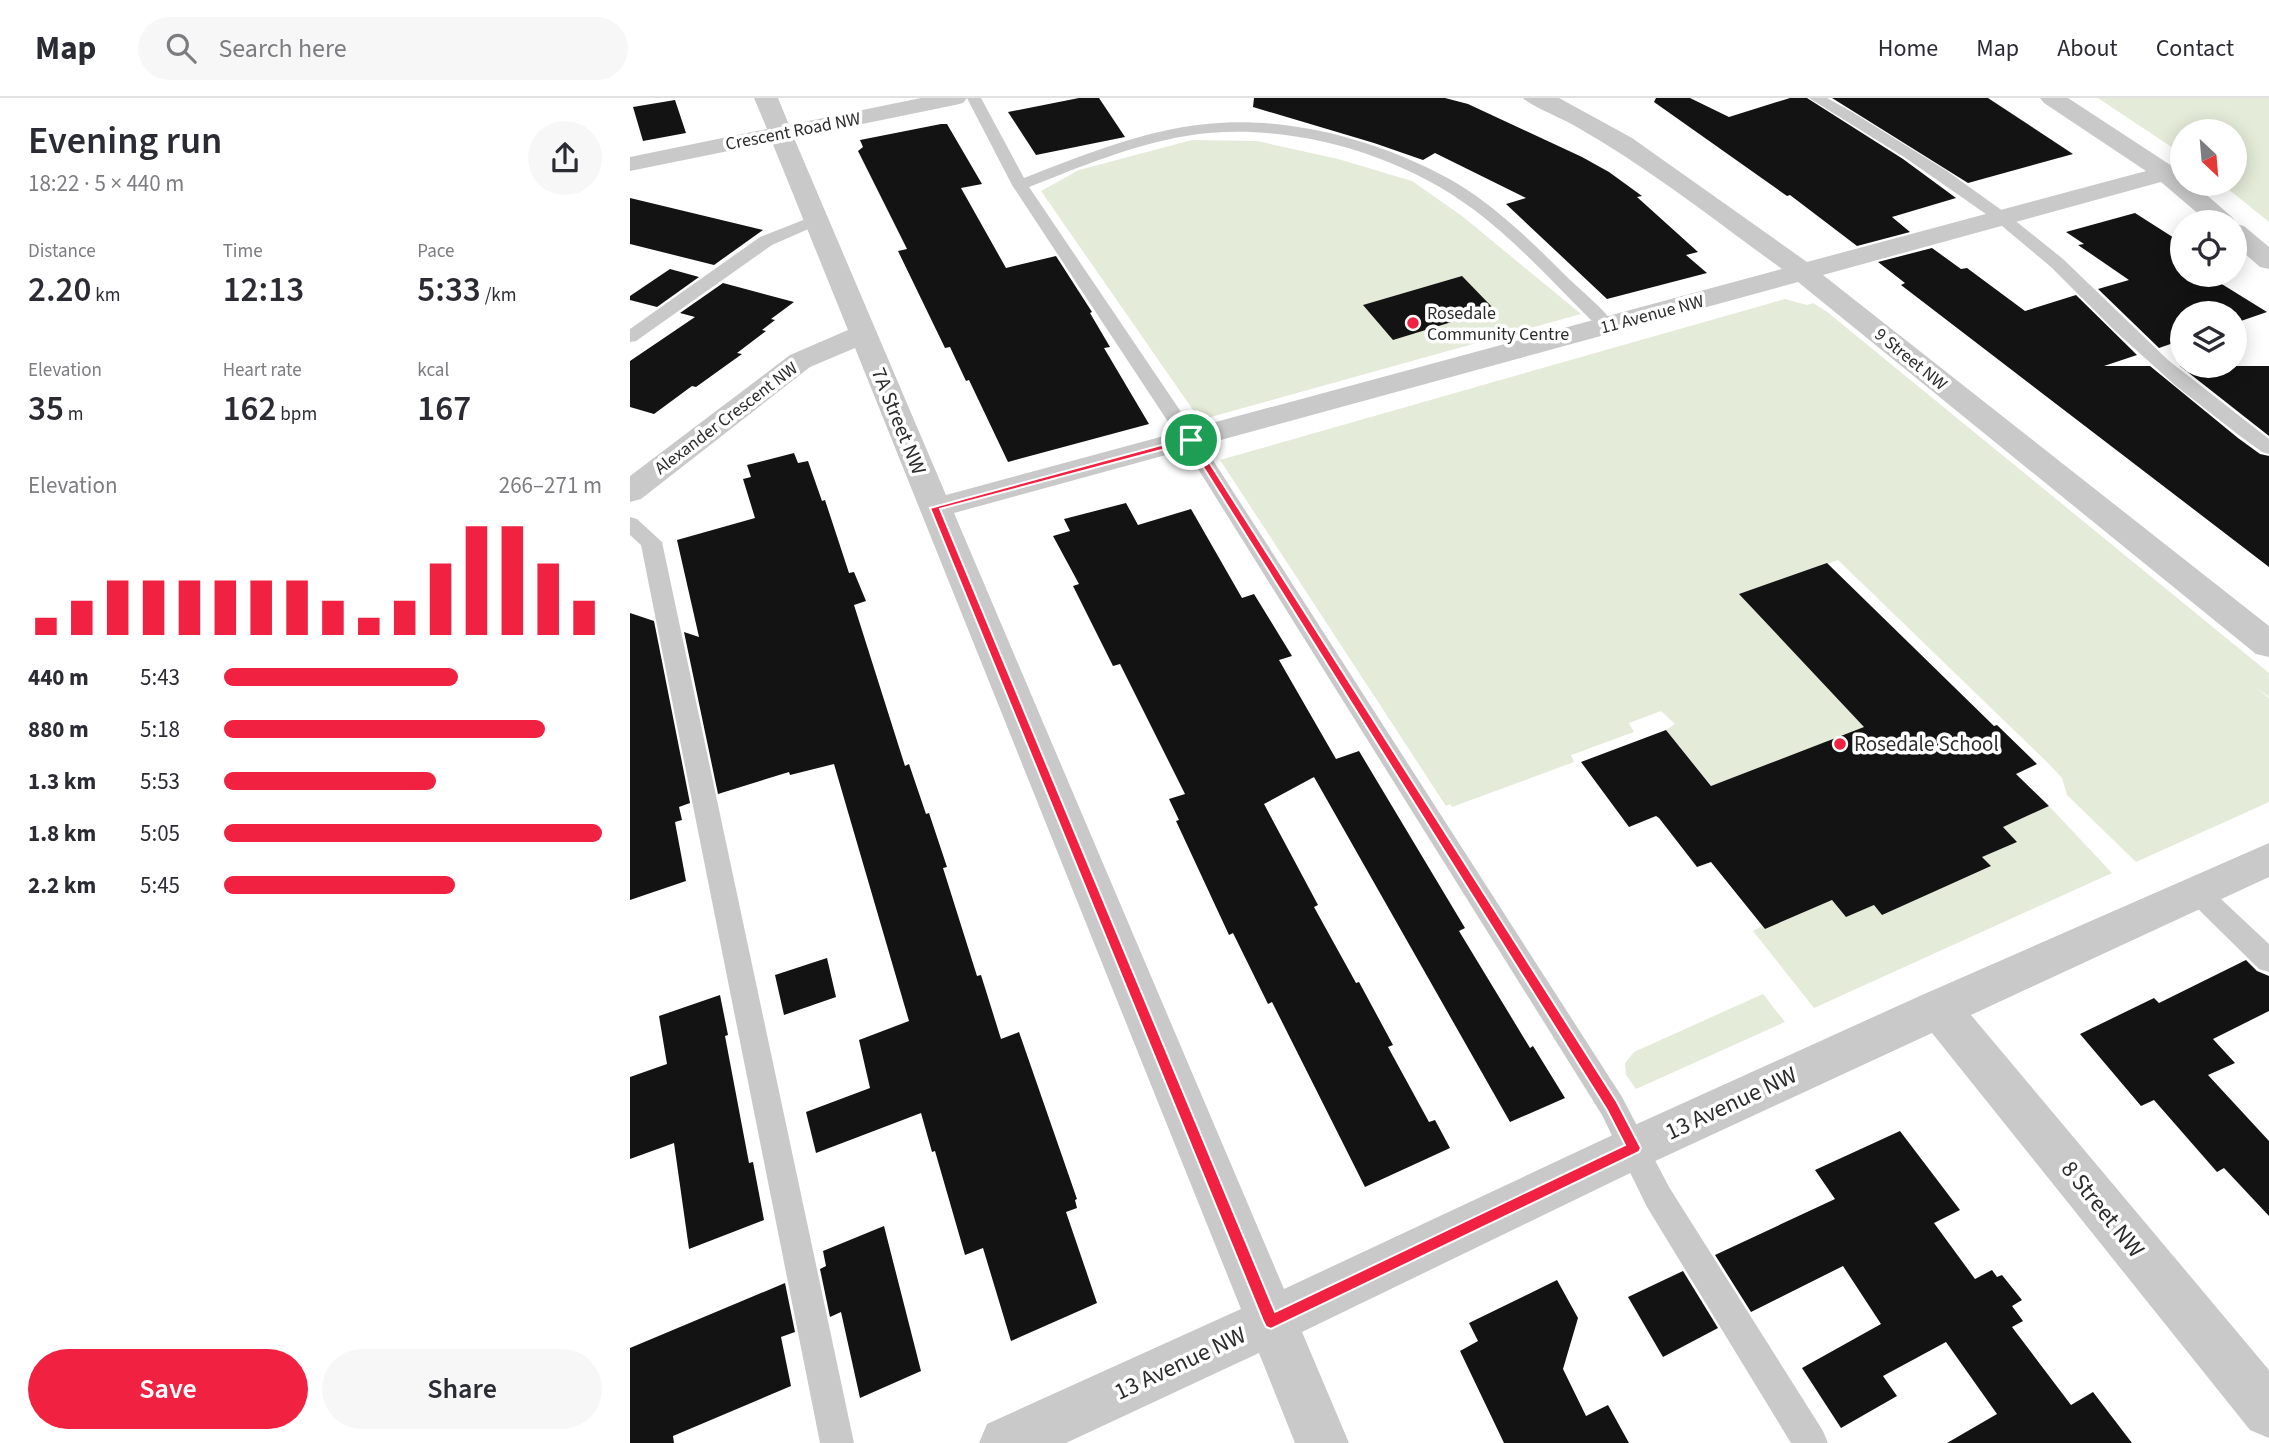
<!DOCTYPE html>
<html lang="en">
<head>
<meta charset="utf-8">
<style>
  :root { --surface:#fff; --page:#f7f7f7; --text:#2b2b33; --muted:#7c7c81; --line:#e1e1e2; --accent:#f02141 }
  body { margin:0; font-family:"Source Sans 3",sans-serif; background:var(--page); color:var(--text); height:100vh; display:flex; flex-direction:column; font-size:26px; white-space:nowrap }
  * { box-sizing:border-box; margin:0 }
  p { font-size:23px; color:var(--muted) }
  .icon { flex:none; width:38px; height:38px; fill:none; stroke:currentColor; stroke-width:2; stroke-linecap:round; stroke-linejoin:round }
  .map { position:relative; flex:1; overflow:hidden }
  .drawer { display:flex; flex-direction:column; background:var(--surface); width:630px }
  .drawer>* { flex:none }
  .needle { width:46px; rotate:154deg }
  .fabs { position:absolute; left:1540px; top:21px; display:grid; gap:14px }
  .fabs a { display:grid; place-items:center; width:77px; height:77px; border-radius:50%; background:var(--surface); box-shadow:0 4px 18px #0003; font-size:35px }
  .pin { position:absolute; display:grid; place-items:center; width:60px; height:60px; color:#fff; margin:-30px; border:4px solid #fff; border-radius:50%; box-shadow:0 2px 7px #0007 }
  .round { display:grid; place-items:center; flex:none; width:74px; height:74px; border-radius:37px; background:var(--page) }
  .headline { display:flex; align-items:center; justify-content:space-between; height:119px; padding:0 28px }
  h1 { font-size:38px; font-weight:600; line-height:52px }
  .figures { display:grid; grid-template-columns:repeat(3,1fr); gap:10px; height:119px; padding:7px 28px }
  .figures div { display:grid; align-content:center }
  .figures b { font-size:35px; font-weight:600 }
  .figures small { font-size:19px; font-weight:400 }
  .figures p { font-size:19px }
  .chart { height:196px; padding:14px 28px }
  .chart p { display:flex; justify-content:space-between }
  .chart svg { width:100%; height:126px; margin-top:7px; stroke:var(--accent); stroke-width:6 }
  .action { display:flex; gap:14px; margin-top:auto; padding:14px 28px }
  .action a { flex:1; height:80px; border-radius:42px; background:var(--accent); color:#fff; font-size:28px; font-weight:600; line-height:80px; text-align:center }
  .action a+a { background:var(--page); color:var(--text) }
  ul { padding:0 28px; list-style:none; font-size:23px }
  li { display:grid; grid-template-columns:112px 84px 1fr; align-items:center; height:52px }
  li i { height:18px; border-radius:9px; background:var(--accent) }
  header { display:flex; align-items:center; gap:42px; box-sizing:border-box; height:98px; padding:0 35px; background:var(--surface); border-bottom:2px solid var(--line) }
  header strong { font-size:33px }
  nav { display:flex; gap:38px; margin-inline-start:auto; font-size:24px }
  .search { width:490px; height:63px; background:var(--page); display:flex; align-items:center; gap:18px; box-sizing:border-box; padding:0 24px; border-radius:38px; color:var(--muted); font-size:26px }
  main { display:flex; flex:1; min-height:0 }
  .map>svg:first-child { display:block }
</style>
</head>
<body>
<header>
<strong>Map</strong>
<div class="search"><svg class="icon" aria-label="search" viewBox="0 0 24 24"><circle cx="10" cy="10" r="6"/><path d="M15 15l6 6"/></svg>Search here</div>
<nav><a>Home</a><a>Map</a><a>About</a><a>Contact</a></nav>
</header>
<main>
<section class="drawer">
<div class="headline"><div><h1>Evening run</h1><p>18:22 · 5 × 440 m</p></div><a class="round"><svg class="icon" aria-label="share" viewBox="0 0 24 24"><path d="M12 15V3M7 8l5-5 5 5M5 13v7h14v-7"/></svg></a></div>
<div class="figures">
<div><p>Distance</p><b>2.20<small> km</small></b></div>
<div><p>Time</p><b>12:13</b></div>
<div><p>Pace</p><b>5:33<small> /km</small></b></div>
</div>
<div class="figures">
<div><p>Elevation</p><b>35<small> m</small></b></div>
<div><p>Heart rate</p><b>162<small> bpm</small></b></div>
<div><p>kcal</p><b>167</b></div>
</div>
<div class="chart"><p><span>Elevation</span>266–271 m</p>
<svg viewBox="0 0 160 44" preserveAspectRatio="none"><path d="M5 44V38M15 44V32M25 44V25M35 44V25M45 44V25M55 44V25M65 44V25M75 44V25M85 44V32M95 44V38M105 44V32M115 44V19M125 44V6M135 44V6M145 44V19M155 44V32"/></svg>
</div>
<ul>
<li><b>440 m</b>5:43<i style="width:62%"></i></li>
<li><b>880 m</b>5:18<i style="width:85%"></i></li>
<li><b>1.3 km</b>5:53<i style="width:56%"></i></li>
<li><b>1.8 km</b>5:05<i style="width:100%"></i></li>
<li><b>2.2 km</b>5:45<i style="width:61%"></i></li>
</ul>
<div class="action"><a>Save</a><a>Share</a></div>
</section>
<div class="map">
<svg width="1639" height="1345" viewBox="0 0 1639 1345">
  <rect width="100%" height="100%" fill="#fff"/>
  <g fill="#e4ebd8">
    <polygon points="1468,0 1639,0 1639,124 1592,86 1605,86 1605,33 1552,33 1552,56"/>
    <polygon points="562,42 627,43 708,61 782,83 832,118 951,216 570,322 411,93 449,72"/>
    <polygon points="1155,201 1177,207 1183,205 1196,213 1639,575 1639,599 1624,588 1639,600 1639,704 1506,764 1437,697 1432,680 1417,664 1208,462 1110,496 1241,636 1222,644 1214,636 1200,642 1088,696 1036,632 1045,626 1031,613 999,625 1004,634 941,657 944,664 822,709 820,706 816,708 590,362"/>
    <polygon points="1419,708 1482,775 1184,910 1123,833 1132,828 1135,831 1202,802 1216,818 1244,807 1252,816 1360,769 1352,759 1387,744 1373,729"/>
    <polygon points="1133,896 1155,924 1006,991 996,977 995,965 1004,954"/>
  </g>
  <g fill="#131313">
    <polygon points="449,0 469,0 495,39 406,57 378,14"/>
    <polygon points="624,0 815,0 838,6 952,59 979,74 1012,98 1007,99 1068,154 1056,157 1077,175 977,201 876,106 896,100 805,55 793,62 744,45 623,9"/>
    <polygon points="1026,0 1060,0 1099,19 1160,0 1177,0 1273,61 1326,100 1262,119 1280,134 1227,148 1160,97 1157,98 1024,4"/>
    <polygon points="1202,0 1358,0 1443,56 1338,85"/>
    <polygon points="45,2 56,35 13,43 3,9"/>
    <polygon points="311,26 317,26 352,86 331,90 376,170 426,158 462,214 460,215 480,249 474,250 519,326 378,364 339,282 336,283 320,249 315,250 268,153 277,151 228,53 233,49 230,42"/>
    <polygon points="0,100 133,132 84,167 0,146"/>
    <polygon points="1505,115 1552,145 1552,177 1594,177 1582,180 1637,214 1605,225 1605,215 1552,215 1552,242 1529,250 1468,191 1499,182 1448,147 1454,146 1436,134"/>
    <polygon points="1302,150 1331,171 1337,170 1395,213 1446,197 1507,257 1474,268 1520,268 1608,340 1630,356 1639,358 1639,469 1271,187 1275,185 1248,164"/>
    <polygon points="40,171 69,179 27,209 0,202 0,198"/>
    <polygon points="832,178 864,211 763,242 733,207"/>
    <polygon points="93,185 164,204 141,221 145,222 132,232 136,233 107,255 112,256 66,289 62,288 24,316 0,309 0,263 65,219 50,215"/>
    <polygon points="1550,268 1639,268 1639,338"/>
    <polygon points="164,355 168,365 178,363 192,403 195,402 219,475 224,474 236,503 224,507 275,668 279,666 296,716 299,715 317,769 313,770 347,878 351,877 371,941 389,934 447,1101 445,1102 447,1110 436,1114 467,1205 381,1243 353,1150 335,1157 305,1053 302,1054 291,1015 186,1055 176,1014 240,990 229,942 279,923 204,666 160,677 159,674 88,696 54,534 69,539 47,442 125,420 113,381 121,379 117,367"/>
    <polygon points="496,405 508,427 561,411 612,500 624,496 662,558 649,562 706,661 729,653 835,830 829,833 900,950 903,948 935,1000 880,1024 684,679 634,706 688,807 684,809 726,885 729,884 763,947 758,949 799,1024 805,1022 820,1050 735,1089 642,904 638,906 603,835 599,837 546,723 549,722 539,701 555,696 490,566 483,568 443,488 449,486 423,438 440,433 434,421"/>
    <polygon points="1197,465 1364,628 1367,627 1407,666 1386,676 1419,708 1373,729 1387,744 1352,759 1361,768 1252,817 1244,807 1216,819 1202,802 1135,831 1081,764 1067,769 1029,720 1026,718 999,729 951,664 1036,632 1081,688 1234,629 1109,496"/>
    <polygon points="0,515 24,523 60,705 49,709 52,722 45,724 56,783 0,802"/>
    <polygon points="197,860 206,899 154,917 145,877"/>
    <polygon points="1616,862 1627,873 1639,878 1639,913 1583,941 1605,965 1578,977 1639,1043 1639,1118 1594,1070 1587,1074 1524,1002 1511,1008 1450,936 1524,900 1529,905"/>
    <polygon points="90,897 98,937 95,938 119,1065 123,1064 134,1122 59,1151 44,1045 0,1061 0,979 37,966 29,918"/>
    <polygon points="1270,1033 1330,1112 1304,1125 1345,1181 1362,1172 1367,1179 1372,1177 1392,1202 1382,1208 1393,1223 1382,1229 1441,1307 1463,1294 1502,1345 1317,1345 1367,1316 1316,1244 1253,1278 1267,1298 1211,1330 1172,1270 1251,1226 1213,1168 1121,1214 1085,1157 1205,1101 1185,1072"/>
    <polygon points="254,1128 291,1273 230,1300 211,1214 200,1219 190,1171 196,1168 193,1153"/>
    <polygon points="1053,1173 1088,1230 1033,1259 998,1199"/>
    <polygon points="927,1182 948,1220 933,1271 956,1318 978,1307 999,1345 874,1345 830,1253 848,1243 839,1225"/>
    <polygon points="155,1185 165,1234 151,1239 161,1288 43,1338 44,1345 0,1345 0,1250"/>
  </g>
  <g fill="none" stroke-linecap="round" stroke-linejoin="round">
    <g fill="#c9c9c9" fill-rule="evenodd">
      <path d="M 337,0 L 351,0 L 394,80 C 453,57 514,32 577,26 C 660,17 756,44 828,86 C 867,110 901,143 933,175 C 950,192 972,209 986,228 L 977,233 L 971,232 C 929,191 890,146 843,111 C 765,53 652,22 556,38 C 502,47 450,69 399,89 L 570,342 L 992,999 L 1039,1089 L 1193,1333 L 1198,1345 L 1161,1345 L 1017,1109 L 972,1017 L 550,342 L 382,87 Z"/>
      <polygon points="1179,0 1197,0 1222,14 1317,73 1377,116 1433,161 1538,262 1639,341 1639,356 1632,354 1610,338 1546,288 1485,233 1421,169 1366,123 1274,59"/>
      <polygon points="186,117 192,119 194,122 192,125 142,147 6,243 0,244 0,231 130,139"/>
      <polygon points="0,419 7,421 32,444 224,1345 190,1345 11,447 0,437"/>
      <polygon points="1567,784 1576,787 1639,846 1639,874 1629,871 1558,801 1554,794 1558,787"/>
    </g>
    <g fill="#c9c9c9" fill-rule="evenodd">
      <path d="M 124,0 L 148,0 L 159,27 L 291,0 L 337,0 L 333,5 L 325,7 L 164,40 L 316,397 L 1152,171 C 1084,122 1018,69 945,28 C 935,22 897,6 893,0 L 929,0 L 1002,40 L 1177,164 L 1516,73 L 1414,5 L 1410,0 L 1438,0 L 1545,70 L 1552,76 L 1552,86 L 1564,86 L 1602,119 L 1606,124 L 1605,126 L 1578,124 L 1531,84 L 1193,177 L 1639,528 L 1639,559 L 1626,556 L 1168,184 L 324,415 L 654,1191 L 987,1035 L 1292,897 L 1639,745 L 1639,779 L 1341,917 L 1639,1272 L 1639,1340 L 1620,1332 L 1302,935 L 1021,1065 L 672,1234 L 719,1345 L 665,1345 L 629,1255 L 436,1345 L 349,1345 L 357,1326 L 611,1211 L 225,250 L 180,269 L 11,401 L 0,404 L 0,378 L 160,257 L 218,232 L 142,44 L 0,73 L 0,59 L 137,31 Z"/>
      <polygon points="1605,126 1614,128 1639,149 1639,171 1630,169 1605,147"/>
    </g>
  </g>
  <path fill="#f02141" stroke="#fff" stroke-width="2" fill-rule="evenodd" d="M 557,340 L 565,342 L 987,1004 L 1011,1050 L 1009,1054 L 641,1231 L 636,1229 L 633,1223 L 300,410 ZM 558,345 L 977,1012 L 995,1047 L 645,1214 L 310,411 Z"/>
  <g fill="#f02141" stroke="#fff" stroke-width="2.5">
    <circle cx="783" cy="225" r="7"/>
    <circle cx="1210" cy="646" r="7"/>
  </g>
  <g text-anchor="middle" stroke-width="7" stroke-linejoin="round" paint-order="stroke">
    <g font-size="18" fill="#2c2c2c" stroke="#fff">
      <text transform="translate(163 33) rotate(-11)" y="6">Crescent Road NW</text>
      <text transform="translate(1022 216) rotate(-15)" y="6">11 Avenue NW</text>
      <text transform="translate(1281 261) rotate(39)" y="6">9 Street NW</text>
      <text transform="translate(96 320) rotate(-37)" y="6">Alexander Crescent NW</text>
    </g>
    <g font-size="18" fill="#2c2c2c" stroke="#fff" text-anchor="start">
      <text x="797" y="221">Rosedale<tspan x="797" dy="21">Community Centre</tspan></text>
    </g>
    <g font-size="21" fill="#2c2c2c" stroke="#fff">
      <text transform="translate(269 323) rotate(68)" y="7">7A Street NW</text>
    </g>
    <g font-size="21" fill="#2c2c2c" stroke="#fff" text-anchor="start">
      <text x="1224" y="653">Rosedale School</text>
    </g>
    <g font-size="24" fill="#2c2c2c" stroke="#fff">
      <text transform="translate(1101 1005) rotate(-25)" y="8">13 Avenue NW</text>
      <text transform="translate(1473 1111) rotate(51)" y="8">8 Street NW</text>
      <text transform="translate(550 1265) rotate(-25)" y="8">13 Avenue NW</text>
    </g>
  </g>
</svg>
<div class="fabs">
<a><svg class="needle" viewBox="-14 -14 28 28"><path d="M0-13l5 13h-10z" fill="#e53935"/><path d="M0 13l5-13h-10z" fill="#7c7c81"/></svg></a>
<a><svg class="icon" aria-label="locate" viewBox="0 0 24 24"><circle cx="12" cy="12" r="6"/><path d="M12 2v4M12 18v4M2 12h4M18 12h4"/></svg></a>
<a><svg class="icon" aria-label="layers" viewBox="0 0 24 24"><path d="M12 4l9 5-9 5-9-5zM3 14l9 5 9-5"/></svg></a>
</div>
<div class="pin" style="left:561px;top:342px;background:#1e9e55"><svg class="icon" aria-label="arrive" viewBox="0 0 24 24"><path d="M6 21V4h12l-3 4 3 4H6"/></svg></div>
</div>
</main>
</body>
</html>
